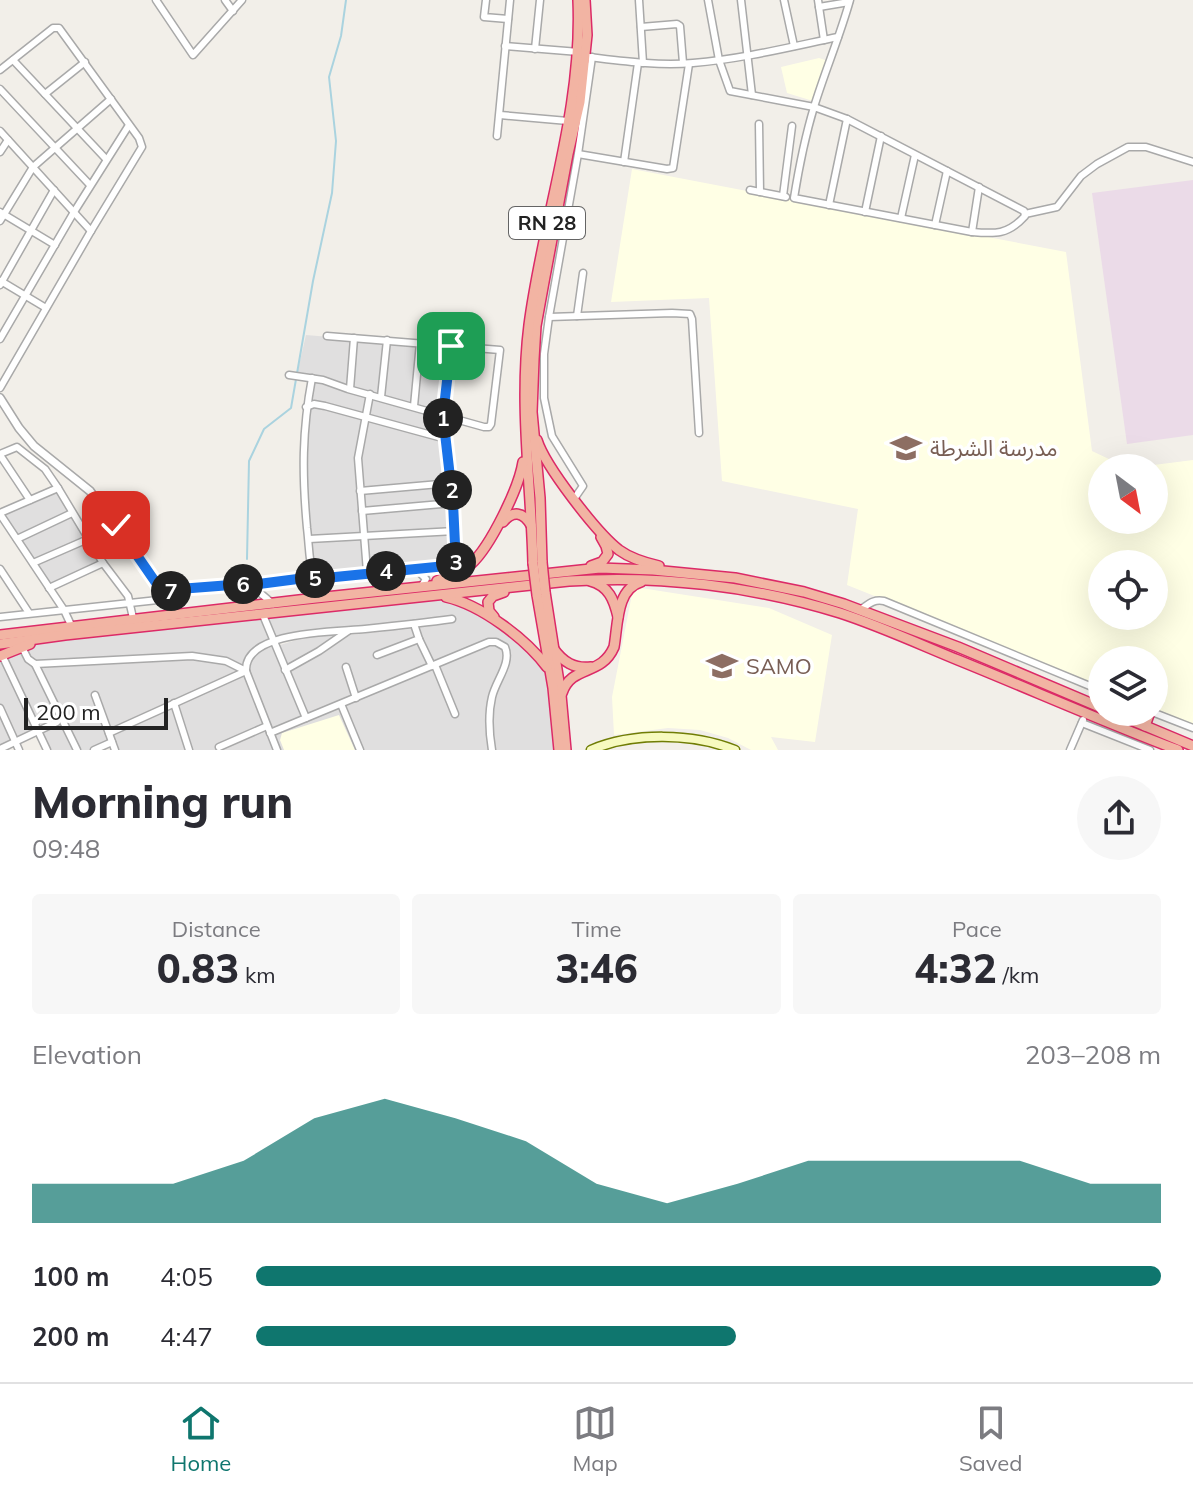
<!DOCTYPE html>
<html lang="en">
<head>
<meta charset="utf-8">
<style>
  :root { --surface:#fff; --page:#f7f7f7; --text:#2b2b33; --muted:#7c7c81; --line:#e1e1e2; --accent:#0f766e }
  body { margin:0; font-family:Mulish,"Noto Sans Arabic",sans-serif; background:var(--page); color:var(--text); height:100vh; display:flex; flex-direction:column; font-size:30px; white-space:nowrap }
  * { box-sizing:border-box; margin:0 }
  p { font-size:26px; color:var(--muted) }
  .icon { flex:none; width:44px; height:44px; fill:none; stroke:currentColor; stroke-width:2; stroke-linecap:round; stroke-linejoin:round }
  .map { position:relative; height:750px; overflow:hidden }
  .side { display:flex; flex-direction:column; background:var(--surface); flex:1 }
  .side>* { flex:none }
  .needle { width:52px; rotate:148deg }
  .controls { position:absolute; left:1088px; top:454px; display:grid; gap:16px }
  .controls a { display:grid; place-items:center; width:80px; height:80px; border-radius:50%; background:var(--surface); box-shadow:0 8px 32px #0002; font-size:40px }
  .scale { position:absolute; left:24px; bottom:20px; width:144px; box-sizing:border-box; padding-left:8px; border:4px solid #222; border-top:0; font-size:22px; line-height:28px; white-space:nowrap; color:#222; -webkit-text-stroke:6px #fff; paint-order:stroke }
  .pin { position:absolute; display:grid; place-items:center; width:68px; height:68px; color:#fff; margin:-34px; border-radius:16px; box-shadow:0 4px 12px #0006 }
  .km { position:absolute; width:40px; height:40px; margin:-20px; border-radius:50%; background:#222; color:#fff; font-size:22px; line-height:40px; text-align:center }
  .round { display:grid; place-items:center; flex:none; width:84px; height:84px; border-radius:42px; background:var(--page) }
  .summary { display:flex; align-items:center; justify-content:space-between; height:136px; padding:0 32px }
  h1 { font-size:44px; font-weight:800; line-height:60px }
  .metrics { display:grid; grid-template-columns:repeat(3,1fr); gap:12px; height:136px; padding:8px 32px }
  .metrics div { display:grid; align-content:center; border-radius:8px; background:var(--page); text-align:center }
  .metrics b { font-size:40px; font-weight:800 }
  .metrics small { font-size:22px; font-weight:400 }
  .metrics p { font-size:22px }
  .chart { height:224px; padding:16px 32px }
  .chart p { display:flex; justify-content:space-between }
  .chart svg { width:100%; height:144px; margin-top:8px; fill:var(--accent); opacity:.7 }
  ul { padding:0 32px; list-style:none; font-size:26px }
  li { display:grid; grid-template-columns:128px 96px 1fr; align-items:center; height:60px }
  li i { height:20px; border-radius:10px; background:var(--accent) }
  .tabs { display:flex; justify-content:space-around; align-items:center; height:112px; border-top:2px solid var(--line); background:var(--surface); font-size:22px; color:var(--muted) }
  .tabs a { display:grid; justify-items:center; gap:4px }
  .tabs .current { color:var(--accent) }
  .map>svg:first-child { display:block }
</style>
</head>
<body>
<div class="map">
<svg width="1193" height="750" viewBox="0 0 1193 750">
  <rect width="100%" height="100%" fill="#f2efe9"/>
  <g fill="#e0dfdf">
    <polygon points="306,335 449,347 442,414 297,374"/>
    <polygon points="313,380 368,395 364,414 308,405"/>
    <polygon points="371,396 442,417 444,437 366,415"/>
    <polygon points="315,406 363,417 357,447 362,535 310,537 304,454 308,408"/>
    <polygon points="366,418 445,440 452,501 363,509 359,458"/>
    <polygon points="56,491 70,513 18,536 2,513"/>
    <polygon points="452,504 453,530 365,535 364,512"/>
    <polygon points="71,515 86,538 34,561 20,539"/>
    <polygon points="454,532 454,563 368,571 365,538"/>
    <polygon points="362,538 365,571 314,577 310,540"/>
    <polygon points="87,540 101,563 50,586 36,563"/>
    <polygon points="441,597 467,605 522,643 548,670 557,750 494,750 491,718 497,682 509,662 510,652 506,646 496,643 504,648 506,661 495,681 490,700 491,750 278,750 248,671 247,656 244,662 245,669 191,655 35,663 29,658 24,648 51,639 262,617 303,716 308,714 277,646 306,637 360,634 416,627 452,620 274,640 265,617"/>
    <polygon points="21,649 34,666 191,657 226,662 243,671 109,731 110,741 91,750 49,750 4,655"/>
    <polygon points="0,657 36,731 0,748"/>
    <polygon points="245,673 275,750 190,750 176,704"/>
    <polygon points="173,705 187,750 117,750 110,733"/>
  </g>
  <polygon fill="#ebdbe8" points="1193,180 1193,435 1127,444 1092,193"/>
  <g fill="#ffffe5" fill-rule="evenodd">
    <polygon points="819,58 828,61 813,101 787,93 781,67"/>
    <path d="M 632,169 L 1066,252 L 1092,451 L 1128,468 L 1102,468 L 1102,520 L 1154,520 L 1154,468 L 1130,468 L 1193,460 L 1193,724 L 1154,709 L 1154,660 L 1102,660 L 1102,687 L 847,585 L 858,509 L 722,481 L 709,298 L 611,302 ZM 1102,564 L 1154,564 L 1154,616 L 1102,616 Z"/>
    <polygon points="641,588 769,608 832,635 815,742 771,737 778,750 751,750 728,738 700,730 668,728 614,735 612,697 632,594"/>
    <polygon points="339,715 355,750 284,750 280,740 282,733"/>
  </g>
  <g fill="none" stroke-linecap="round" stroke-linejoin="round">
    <polyline stroke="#aad3df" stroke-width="2" points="247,559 249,461 264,429 291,408 313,281 332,193 336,141 329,77 341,36 346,0"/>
    <defs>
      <g id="minor">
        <polyline points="156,0 193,55 242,0"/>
        <polyline points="225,0 233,11"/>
        <polyline points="486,0 484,17 508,19"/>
        <polyline points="639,0 643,63"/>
        <path d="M 708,0 L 719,60 L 730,91 L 814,107 L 847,119 L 1024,211 L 1025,216 C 1008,235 995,234 972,232 L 794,198 C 799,167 805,137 814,107 C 825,71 840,36 850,0"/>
        <polyline points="741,0 752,95"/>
        <polyline points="784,0 794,46"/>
        <polyline points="818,0 824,40"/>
        <polyline points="819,7 849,2"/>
        <polyline points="641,27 677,24 680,26 683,63"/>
        <polyline points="505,46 579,52"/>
        <polyline points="535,49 540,0"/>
        <path d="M 589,57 C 623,61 658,66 693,63 C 742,59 790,47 838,37"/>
        <polyline points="13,60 106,159"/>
        <polyline points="0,70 53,28 59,28 139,138 142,147 91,231 0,388"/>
        <polyline points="0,89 90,185"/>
        <polyline points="45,94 85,62"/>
        <polyline points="500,115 568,121"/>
        <polyline points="759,124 760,192"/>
        <polyline points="0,131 91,231"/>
        <polyline points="497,136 510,0"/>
        <polyline points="0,152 8,140"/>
        <polyline points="578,154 667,169 673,168 689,64"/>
        <polyline points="624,162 638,63"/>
        <polyline points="750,190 786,197"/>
        <polyline points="783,196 792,126"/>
        <polyline points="829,205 847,119"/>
        <polyline points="0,212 55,245"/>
        <polyline points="865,212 881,136"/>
        <polyline points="1025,214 1057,207 1081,176 1097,164 1128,147 1146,147 1193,162"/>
        <polyline points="901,218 915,155"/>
        <polyline points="0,221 33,167 111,99"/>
        <polyline points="935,225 947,171"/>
        <polyline points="972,232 979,187"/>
        <polyline points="1,281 46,308"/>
        <polyline points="0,285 54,190"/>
        <polyline points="577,316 583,273"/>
        <polyline points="549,317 672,313 690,314 692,319 699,433"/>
        <polyline points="0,339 74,212 129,125"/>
        <polyline points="289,375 323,380 348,389 484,427 489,427 491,424 500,350 327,336"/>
        <path d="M 312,378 C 302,431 302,474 307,528 C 309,544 309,561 313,577 L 315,579 L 456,565 L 453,503 L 443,416 L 451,346"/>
        <polyline points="350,389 354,338"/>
        <polyline points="381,397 387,340"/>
        <polyline points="414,406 420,343"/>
        <polyline points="306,407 314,404 325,406 446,439"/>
        <polyline points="0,454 17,447 45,469 58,488 103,563 128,596 133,618"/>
        <polyline points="0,455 30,500"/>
        <polyline points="360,491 451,483"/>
        <polyline points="574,499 583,486 552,436 544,398 544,354 549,317 578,154 592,57"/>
        <polyline points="362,511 453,503"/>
        <polyline points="0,513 58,488"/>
        <polyline points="0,514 64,610 71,625"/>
        <polyline points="17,539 72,513"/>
        <polyline points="309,539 455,531"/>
        <polyline points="33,563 88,539"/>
        <polyline points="0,569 29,613"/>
        <polyline points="414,571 420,573 426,579 421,587"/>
        <polyline points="367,572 358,458 370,394"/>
        <polyline points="251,585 313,577"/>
        <polyline points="49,588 103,563"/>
        <polyline points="163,593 179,589 244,584 251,585 273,604"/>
        <polyline points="316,598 318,582 324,577"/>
        <path d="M 860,610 C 869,604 873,599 884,601 L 1102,691"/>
        <polyline points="263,615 306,718"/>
        <polyline points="0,617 167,599"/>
        <polyline points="419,639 432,666"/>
        <polyline points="22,647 28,659 35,664 192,656 226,661 246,671"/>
        <polyline points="2,655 47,750"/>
        <polyline points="377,655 419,639 414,624"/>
        <polyline points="35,664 77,750"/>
        <polyline points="435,665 455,714"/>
        <polyline points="346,667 356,698"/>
        <polyline points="285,670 319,651 348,631"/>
        <polyline points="95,695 115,750"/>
        <polyline points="174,703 189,750"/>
        <polyline points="341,704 360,750"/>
        <polyline points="0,708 19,750"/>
        <polyline points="1152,712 1193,728"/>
        <polyline points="1082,723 1150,750"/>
        <polyline points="109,733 246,671"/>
        <path d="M 270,733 L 489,642 L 496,642 L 505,647 C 512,663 496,680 492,697 C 488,714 489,732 492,750"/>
        <polyline points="219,747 267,726"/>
        <polyline points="0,749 57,722"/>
        <polyline points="94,750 112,742"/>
        <path d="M 277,750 L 246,671 C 244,630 337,632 365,629 C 394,626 423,623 452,619"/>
        <polyline points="1070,750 1083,720"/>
      </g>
      <polyline id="tertiary" points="0,398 19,428 34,446 90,491 163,593 176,614"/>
      <path id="secondary" d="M 591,750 C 633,732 693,733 735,750"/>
      <g id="trunk">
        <path d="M 537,440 C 545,466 597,533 619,550 C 630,558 646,563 659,566"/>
        <path d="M 503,522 C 513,510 523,512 531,525"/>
        <polyline points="542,562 540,498 532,412 534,359 536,326 544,282 568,154 580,102 587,35 585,0"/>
        <path d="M 533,563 C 531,484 519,405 529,325 C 543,217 583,110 578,0"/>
        <polyline points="591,566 602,562 608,554 606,546 601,537"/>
        <path d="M 437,581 C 449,576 461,572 471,564 C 490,547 519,488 523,462"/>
        <path d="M 590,581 C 609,586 614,600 618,617"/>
        <polyline points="545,592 561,695 566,750"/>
        <polyline points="537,595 553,688 559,750"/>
        <path d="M 446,597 C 481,605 525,638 547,667"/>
        <polyline points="494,617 489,611 488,602 493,596 504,592"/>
        <polyline points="0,635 316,598 600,568 653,570 735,578 804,592 844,604 958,647 1102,708"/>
        <path d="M 0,644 L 65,635 L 569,581 C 659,575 753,586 840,613 C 880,626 919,644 958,660 C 1032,690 1104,722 1178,750"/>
        <path d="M 553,648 C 563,662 574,669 591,667"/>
        <polyline points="0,656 30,644"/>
        <path d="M 562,693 C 572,664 601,677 614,647 C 618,625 616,589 641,582"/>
        <polyline points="1112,712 1193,746"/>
        <polyline points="1145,726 1150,712"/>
      </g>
    </defs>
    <use href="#minor" stroke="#a9a9a9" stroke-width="9"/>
    <use href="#tertiary" stroke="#a9a9a9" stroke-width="10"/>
    <use href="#secondary" stroke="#707d05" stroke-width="11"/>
    <use href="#trunk" stroke="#dc2a67" stroke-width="12"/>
    <use href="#minor" stroke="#fff" stroke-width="6"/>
    <use href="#tertiary" stroke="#fff" stroke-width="7"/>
    <use href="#secondary" stroke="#f7fabf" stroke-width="8"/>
    <use href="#trunk" stroke="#f2b4a3" stroke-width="9"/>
    <defs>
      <g id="trunk-bridge">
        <polyline points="542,562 545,592"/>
        <polyline points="533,563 537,595"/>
      </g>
    </defs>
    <use href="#trunk-bridge" stroke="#dc2a67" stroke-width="12" stroke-linecap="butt"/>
    <use href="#trunk-bridge" stroke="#f2b4a3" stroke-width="9"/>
  </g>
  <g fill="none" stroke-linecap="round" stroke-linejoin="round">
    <defs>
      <polyline id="route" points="116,525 163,593 179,589 244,584 251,585 313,577 315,579 456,565 453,503 443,416 451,346"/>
    </defs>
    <use href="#route" stroke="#fff" stroke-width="16"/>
    <use href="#route" stroke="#1a73e8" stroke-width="10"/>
  </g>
  <defs>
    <symbol id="university-bare" viewBox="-9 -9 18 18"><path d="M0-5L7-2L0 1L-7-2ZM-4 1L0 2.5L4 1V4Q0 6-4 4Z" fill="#8d6e63" stroke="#fff" stroke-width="2.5" paint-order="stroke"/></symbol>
  </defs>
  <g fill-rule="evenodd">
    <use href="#university-bare" x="884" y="426" width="44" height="44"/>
    <use href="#university-bare" x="700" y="644" width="44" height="44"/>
  </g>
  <g text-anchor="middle" stroke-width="7" stroke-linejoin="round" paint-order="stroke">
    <rect fill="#fff" stroke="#646464" stroke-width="2" x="509" y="207" width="76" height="32" rx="6"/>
    <g font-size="20" font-weight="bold" fill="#222">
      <text x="547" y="230">RN 28</text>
    </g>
    <g font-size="22" fill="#785e54" stroke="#fff" text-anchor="start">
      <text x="930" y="456">مدرسة الشرطة</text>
      <text x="746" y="674">SAMO</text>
    </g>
  </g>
</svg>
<div class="controls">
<a><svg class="needle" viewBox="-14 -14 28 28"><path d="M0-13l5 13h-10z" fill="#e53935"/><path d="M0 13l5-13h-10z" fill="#7c7c81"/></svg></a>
<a><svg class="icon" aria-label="locate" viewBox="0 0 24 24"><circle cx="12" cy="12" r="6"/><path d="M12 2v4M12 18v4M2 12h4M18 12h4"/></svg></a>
<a><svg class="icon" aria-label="layers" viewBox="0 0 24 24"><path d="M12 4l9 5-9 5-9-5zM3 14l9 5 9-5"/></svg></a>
</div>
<div class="scale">200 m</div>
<div class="pin" style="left:451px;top:346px;background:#1e9e55"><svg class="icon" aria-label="arrive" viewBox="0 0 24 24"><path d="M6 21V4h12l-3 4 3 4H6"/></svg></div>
<div class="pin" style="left:116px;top:525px;background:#d93025"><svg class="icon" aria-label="check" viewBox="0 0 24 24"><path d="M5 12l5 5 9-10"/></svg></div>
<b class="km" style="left:443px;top:418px">1</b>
<b class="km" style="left:452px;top:490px">2</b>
<b class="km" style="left:456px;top:562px">3</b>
<b class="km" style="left:386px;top:571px">4</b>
<b class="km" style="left:315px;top:578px">5</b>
<b class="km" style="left:243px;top:584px">6</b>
<b class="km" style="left:171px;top:591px">7</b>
</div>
<section class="side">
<div class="summary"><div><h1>Morning run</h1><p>09:48</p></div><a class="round"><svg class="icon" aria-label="share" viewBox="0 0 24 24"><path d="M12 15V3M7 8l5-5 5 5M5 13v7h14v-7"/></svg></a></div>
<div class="metrics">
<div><p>Distance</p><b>0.83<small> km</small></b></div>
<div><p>Time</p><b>3:46</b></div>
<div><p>Pace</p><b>4:32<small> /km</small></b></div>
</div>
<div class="chart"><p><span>Elevation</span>203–208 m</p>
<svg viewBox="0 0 160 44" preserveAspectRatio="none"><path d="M0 44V32L10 32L20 32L30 25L40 12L50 6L60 12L70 19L80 32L90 38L100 32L110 25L120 25L130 25L140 25L150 32L160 32V44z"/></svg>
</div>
<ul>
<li><b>100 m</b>4:05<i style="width:100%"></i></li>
<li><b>200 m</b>4:47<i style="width:53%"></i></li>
</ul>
</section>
<nav class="tabs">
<a class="current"><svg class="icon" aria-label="home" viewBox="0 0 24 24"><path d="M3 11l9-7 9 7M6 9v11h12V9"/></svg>Home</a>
<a><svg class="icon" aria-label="map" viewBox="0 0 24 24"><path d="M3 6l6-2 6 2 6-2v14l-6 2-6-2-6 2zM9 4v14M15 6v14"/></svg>Map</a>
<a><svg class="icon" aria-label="saved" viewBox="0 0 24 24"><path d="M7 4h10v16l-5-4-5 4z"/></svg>Saved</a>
</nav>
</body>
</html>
